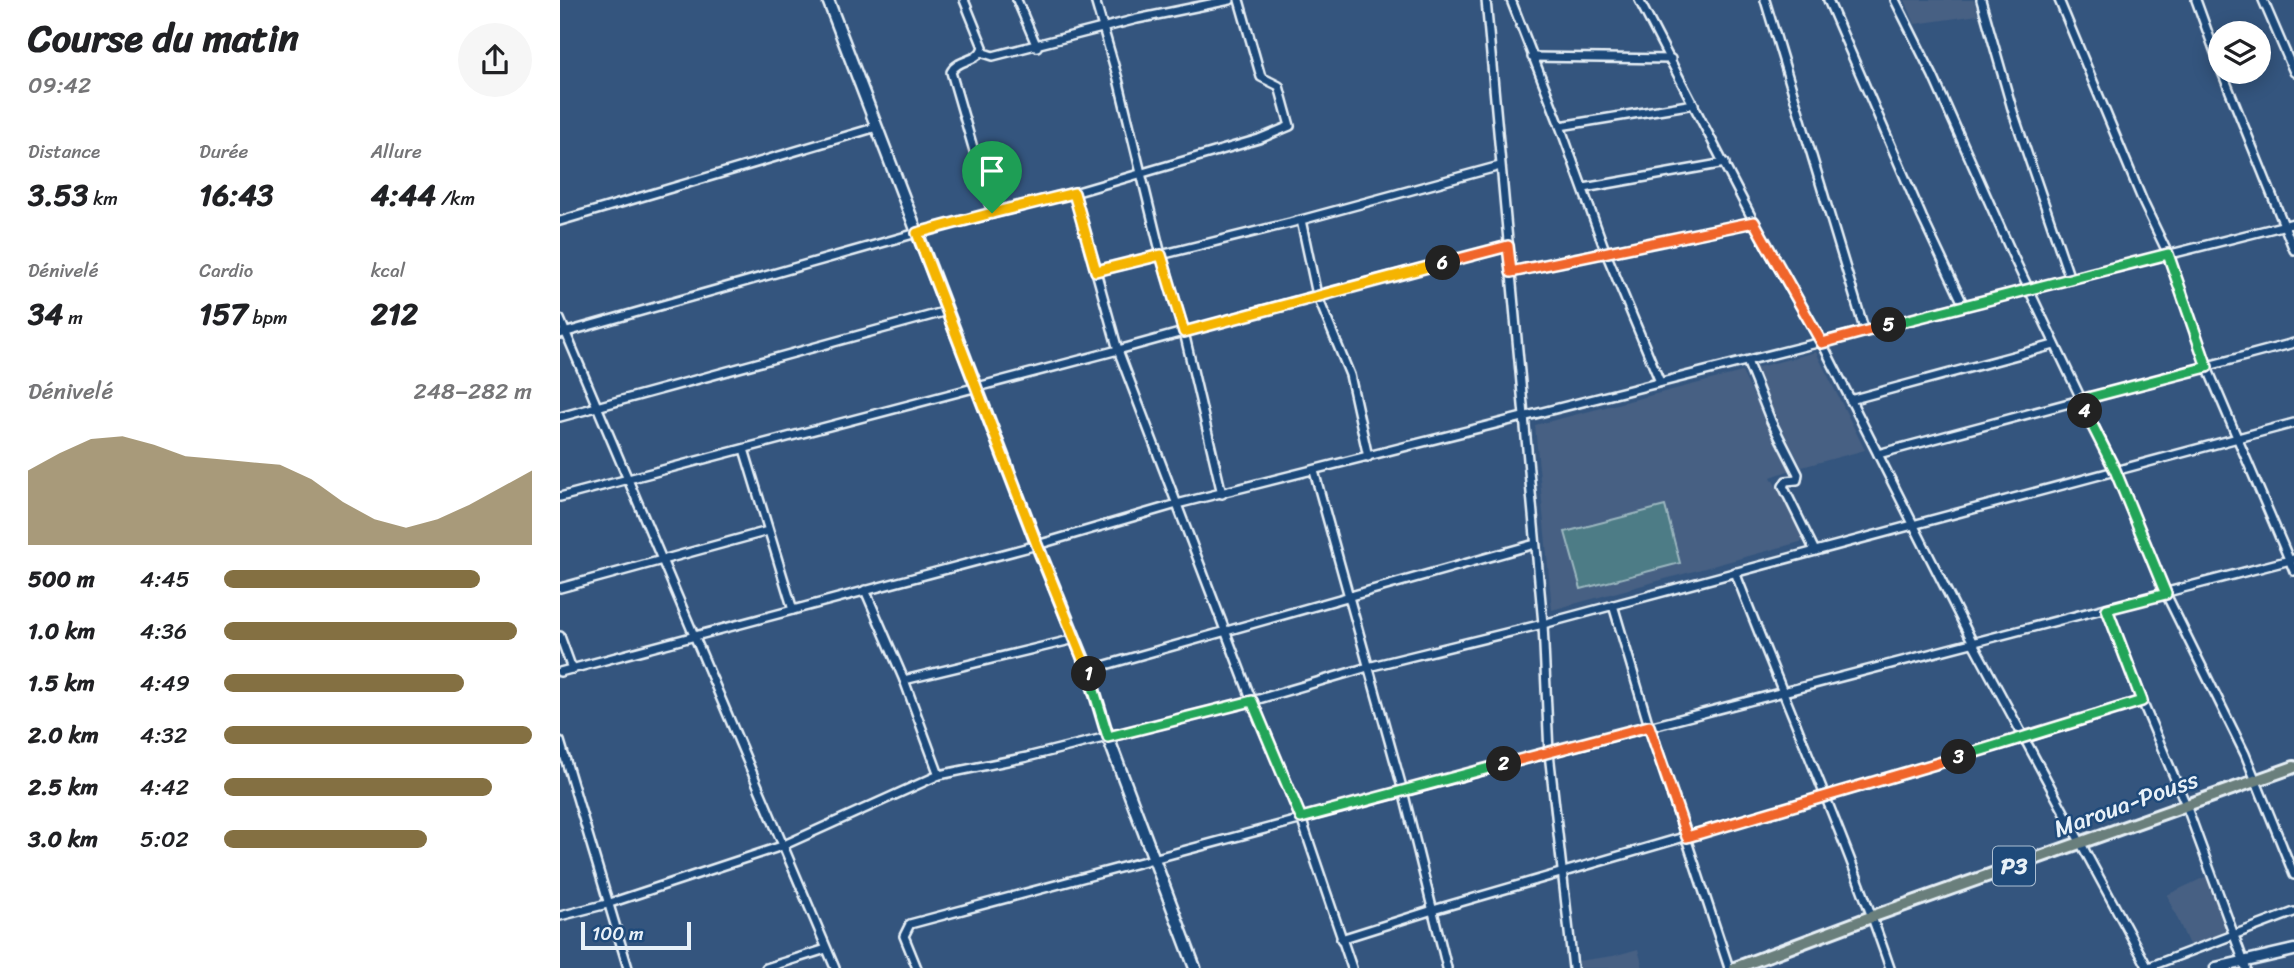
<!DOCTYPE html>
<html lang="fr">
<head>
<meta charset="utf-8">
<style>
  :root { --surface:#fff; --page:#f6f6f6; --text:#202124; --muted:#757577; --accent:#847042 }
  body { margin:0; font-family:Sriracha,sans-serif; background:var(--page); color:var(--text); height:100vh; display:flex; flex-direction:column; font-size:26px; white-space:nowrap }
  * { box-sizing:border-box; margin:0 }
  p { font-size:23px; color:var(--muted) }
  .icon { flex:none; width:38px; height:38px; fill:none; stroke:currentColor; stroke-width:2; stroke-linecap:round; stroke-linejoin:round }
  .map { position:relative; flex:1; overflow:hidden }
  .side { display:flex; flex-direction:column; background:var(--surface); width:560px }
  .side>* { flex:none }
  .controls { position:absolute; left:1648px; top:21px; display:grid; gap:14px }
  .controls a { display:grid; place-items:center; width:63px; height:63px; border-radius:50%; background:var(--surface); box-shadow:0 4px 18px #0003; font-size:35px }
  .scale { position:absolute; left:21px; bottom:18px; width:110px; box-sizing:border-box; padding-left:7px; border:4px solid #e8f1f8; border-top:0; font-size:19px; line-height:24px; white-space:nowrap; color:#e8f1f8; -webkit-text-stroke:5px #1f4a7a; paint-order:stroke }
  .pin { position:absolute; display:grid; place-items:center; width:60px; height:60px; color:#fff; margin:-72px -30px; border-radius:50% 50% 50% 0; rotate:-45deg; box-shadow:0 0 7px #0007 }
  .pin .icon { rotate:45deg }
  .km { position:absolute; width:35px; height:35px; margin:-18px; border-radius:50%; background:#222; color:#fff; font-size:19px; line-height:35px; text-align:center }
  .round { display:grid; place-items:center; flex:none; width:74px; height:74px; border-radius:37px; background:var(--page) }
  .summary { display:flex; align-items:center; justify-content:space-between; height:119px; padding:0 28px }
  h1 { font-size:38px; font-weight:700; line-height:52px }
  .stats { display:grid; grid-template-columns:repeat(3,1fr); gap:10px; height:119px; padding:7px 28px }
  .stats div { display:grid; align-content:center }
  .stats b { font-size:30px; font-weight:700 }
  .stats small { font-size:19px; font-weight:400 }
  .stats p { font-size:19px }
  .chart { height:196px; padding:14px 28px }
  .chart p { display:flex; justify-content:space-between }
  .chart svg { width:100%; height:126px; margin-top:7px; fill:var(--accent); opacity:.7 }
  ul { padding:0 28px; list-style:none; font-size:23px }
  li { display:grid; grid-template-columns:112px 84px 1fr; align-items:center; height:52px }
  li i { height:18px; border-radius:9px; background:var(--accent) }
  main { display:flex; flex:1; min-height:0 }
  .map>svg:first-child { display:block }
</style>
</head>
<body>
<main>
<section class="side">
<div class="summary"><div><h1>Course du matin</h1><p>09:42</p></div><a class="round"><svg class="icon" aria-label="share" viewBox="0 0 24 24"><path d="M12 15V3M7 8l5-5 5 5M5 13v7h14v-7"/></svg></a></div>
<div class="stats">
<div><p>Distance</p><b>3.53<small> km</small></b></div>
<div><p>Durée</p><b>16:43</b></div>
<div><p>Allure</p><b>4:44<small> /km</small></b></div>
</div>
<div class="stats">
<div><p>Dénivelé</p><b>34<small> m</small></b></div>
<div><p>Cardio</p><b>157<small> bpm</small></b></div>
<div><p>kcal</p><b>212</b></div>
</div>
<div class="chart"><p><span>Dénivelé</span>248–282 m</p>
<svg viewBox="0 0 160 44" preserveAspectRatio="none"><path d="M0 44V18L10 12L20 7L30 6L40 9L50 13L60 14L70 15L80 16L90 21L100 29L110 35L120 38L130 35L140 30L150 24L160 18V44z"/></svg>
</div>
<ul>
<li><b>500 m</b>4:45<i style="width:83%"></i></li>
<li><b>1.0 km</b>4:36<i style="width:95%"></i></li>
<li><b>1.5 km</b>4:49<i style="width:78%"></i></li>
<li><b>2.0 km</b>4:32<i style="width:100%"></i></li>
<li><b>2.5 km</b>4:42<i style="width:87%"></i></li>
<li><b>3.0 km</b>5:02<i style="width:66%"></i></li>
</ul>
</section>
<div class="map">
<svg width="1734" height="968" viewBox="0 0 1734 968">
  <rect width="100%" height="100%" fill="#34557e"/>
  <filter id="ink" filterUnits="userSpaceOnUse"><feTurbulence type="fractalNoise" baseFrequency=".0143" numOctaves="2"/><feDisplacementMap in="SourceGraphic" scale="14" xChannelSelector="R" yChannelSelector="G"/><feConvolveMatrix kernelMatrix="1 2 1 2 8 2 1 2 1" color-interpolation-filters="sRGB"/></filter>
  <g filter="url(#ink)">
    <g fill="#466083">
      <polygon points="1345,0 1414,0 1418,15 1355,24"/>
      <polygon points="1256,352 1305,450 1242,467 1191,369"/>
      <polygon points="1182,372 1231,470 1211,477 1247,540 992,610 975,425"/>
      <polygon points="1647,876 1668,932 1629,945 1607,895"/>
      <polygon points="1078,949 1083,968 1020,968 1018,961 1053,956"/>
    </g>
    <polygon fill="#4e7c86" stroke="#9bb6bf" stroke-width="2" points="1105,506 1120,563 1021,589 1005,532"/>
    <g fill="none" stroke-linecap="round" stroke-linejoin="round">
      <defs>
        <g id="street">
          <path d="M 404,0 L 423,47 C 418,63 398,58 391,72 L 432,213"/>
          <polyline points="457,0 477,47"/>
          <polyline points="535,0 558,79 601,255 624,332 662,494"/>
          <polyline points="926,0 983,624 989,753 1013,968"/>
          <polyline points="951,0 1000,126 1046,253 1100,382"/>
          <polyline points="1079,0 1208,249 1262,343 1413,643 1588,968"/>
          <polyline points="1205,0 1305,332"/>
          <polyline points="1268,0 1362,217 1404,306"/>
          <polyline points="1335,0 1373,76 1453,256 1555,470 1606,594 1685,754 1734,875"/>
          <polyline points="1421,0 1453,112 1510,279"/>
          <polyline points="1499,0 1584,204 1608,254 1647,367 1734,571"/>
          <polyline points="1636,0 1661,69"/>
          <polyline points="1703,0 1734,72"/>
          <polyline points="421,52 433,56 577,19 670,0"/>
          <polyline points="972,57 1111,59"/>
          <polyline points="1662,72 1734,250"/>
          <polyline points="1000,126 1134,104"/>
          <polyline points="1024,188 1165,163"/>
          <polyline points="514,193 699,139 730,126 719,86 701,77 679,0"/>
          <polyline points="741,220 757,295 790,375 808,457"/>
          <polyline points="0,221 317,127"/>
          <polyline points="536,271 730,223 940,166"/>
          <polyline points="951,272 1194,222"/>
          <polyline points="0,319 275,968"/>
          <polyline points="0,334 357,233 514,193 558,350 757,295 948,246"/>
          <polyline points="1187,361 1211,421 1238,474 1237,480 1226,481 1223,486 1255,551"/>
          <polyline points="1290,400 1494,345"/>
          <polyline points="0,417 387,311"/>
          <polyline points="184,449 233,610"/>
          <polyline points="1318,454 1734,343"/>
          <polyline points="754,471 843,791 887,968"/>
          <polyline points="0,497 558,350 692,701 741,818 792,968"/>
          <path d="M 1175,572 C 1226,704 1284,834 1330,968"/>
          <polyline points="0,588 208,531"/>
          <polyline points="305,590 344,680 379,775 467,757 692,701 808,667 983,624 1734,423"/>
          <polyline points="1053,605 1089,726 1169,968"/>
          <polyline points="1547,609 1582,701 1626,805 1686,968"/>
          <polyline points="0,636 12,669"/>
          <polyline points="528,670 975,544"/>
          <polyline points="0,672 477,545 617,504 1734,223"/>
          <polyline points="344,680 515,639"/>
          <polyline points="0,741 68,968"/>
          <polyline points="0,916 47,904 222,846 379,775"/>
          <polyline points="781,939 873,910 1465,738 1582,701"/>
          <polyline points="206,968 266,949"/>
          <polyline points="357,968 344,936 350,924 989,753 1734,559"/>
          <polyline points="1586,968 1734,912"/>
        </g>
        <g id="secondary">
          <polyline points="268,0 477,545 528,670 548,737 635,968"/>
          <polyline points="1656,968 1734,950"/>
        </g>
        <polyline id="primary" points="1175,968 1311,917 1734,767"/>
      </defs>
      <use href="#street" stroke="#e8f1f8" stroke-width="12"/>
      <use href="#secondary" stroke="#e8f1f8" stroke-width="15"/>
      <use href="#primary" stroke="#e8f1f8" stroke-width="16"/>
      <use href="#street" stroke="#1f4a7a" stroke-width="7"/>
      <use href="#secondary" stroke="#1f4a7a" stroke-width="10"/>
      <use href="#primary" stroke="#6b7f7c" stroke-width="10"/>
    </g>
  </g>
  <g fill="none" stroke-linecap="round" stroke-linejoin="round" filter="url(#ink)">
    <defs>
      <polyline id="split-1" points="432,213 357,233 477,545 529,674"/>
      <polyline id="split-2" points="529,674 548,737 692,701 741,818 944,764"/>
      <polyline id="split-3" points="944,764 1089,726 1127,837 1399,757"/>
      <polyline id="split-4" points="1399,757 1582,701 1547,609 1606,594 1555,470 1525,411"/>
      <polyline id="split-5" points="1329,325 1608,254 1647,367 1520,400 1525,411"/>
      <polyline id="split-6" points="883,263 948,246 951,272 1194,222 1262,343 1329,325"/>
      <polyline id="split-7" points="432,213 514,193 536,271 601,255 624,332 883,263"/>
    </defs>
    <use href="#split-1" stroke="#fff" stroke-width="14"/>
    <use href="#split-2" stroke="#fff" stroke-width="14"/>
    <use href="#split-3" stroke="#fff" stroke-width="14"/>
    <use href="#split-4" stroke="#fff" stroke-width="14"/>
    <use href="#split-5" stroke="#fff" stroke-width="14"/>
    <use href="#split-6" stroke="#fff" stroke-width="14"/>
    <use href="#split-7" stroke="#fff" stroke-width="14"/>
    <use href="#split-1" stroke="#f5b400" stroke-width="9"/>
    <use href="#split-2" stroke="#22a559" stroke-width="9"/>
    <use href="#split-3" stroke="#f0652b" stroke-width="9"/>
    <use href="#split-4" stroke="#22a559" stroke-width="9"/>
    <use href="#split-5" stroke="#22a559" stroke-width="9"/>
    <use href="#split-6" stroke="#f0652b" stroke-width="9"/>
    <use href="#split-7" stroke="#f5b400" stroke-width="9"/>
  </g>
  <g text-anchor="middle" stroke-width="5" stroke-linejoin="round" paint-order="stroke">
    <rect fill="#1f4a7a" stroke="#acbfd2" stroke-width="2" x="1433" y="846.5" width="42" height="39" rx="5"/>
    <g font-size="23" font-weight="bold" fill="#e8f1f8">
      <text x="1454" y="874">P3</text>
    </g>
    <g font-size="24" fill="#e8f1f8" stroke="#1f4a7a">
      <text transform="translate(1566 804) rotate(-20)" y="8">Maroua-Pouss</text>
    </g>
  </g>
</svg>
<div class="controls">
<a><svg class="icon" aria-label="layers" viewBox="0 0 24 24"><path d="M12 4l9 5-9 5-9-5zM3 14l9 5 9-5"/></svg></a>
</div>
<div class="scale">100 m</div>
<div class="pin" style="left:432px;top:213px;background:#1e9e55"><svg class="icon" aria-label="arrive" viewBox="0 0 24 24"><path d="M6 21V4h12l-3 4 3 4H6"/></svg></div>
<b class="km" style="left:529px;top:674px">1</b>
<b class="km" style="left:944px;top:764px">2</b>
<b class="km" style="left:1399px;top:757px">3</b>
<b class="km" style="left:1525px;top:411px">4</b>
<b class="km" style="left:1329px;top:325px">5</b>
<b class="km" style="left:883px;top:263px">6</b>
</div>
</main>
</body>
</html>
